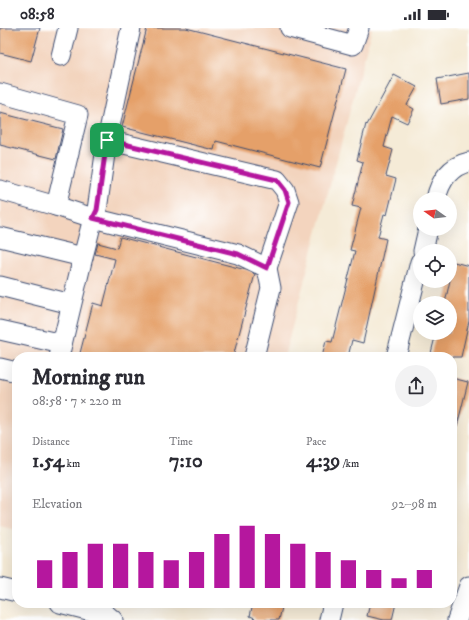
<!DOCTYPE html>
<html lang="en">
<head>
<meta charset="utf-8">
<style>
  :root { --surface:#fff; --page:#f2f2f3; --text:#2b2b33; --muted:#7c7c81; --accent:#b5179e }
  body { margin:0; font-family:"IM FELL DW Pica",serif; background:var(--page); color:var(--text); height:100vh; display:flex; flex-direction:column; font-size:15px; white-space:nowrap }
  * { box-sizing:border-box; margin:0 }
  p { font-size:13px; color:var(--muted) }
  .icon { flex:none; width:22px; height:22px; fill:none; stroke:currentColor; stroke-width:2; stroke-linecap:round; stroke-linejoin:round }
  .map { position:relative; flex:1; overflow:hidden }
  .drawer { position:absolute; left:12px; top:324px; width:445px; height:256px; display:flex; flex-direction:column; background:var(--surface); border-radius:16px; box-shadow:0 4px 16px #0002 }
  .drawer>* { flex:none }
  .needle { width:26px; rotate:284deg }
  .tools { position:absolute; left:413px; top:164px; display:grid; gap:8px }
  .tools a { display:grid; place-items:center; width:44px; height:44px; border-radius:50%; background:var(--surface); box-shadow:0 4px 16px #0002; font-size:20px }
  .pin { position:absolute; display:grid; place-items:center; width:34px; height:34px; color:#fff; margin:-17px; border-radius:8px; box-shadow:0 2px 6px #0006 }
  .round { display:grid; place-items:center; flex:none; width:42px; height:42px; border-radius:21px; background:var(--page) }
  .overview { display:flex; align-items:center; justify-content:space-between; height:68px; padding:0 20px }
  h1 { font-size:22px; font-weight:800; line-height:30px }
  .stats { display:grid; grid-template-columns:repeat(3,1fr); gap:6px; height:68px; padding:4px 20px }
  .stats div { display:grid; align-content:center }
  .stats b { font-size:20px; font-weight:800 }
  .stats small { font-size:11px; font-weight:400 }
  .stats p { font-size:11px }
  .chart { height:112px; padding:8px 20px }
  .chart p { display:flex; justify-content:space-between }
  .chart svg { width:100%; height:72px; margin-top:4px; stroke:var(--accent); stroke-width:6 }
  .status { display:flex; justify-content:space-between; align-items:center; height:28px; padding:0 20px; background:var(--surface); direction:ltr }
  .status svg { height:11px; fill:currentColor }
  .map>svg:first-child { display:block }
</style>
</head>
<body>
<div class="status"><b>08:58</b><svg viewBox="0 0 49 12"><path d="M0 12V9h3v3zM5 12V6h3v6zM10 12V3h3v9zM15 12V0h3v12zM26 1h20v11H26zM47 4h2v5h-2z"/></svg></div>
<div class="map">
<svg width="469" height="592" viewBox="0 0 469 592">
  <rect width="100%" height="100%" fill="#fff"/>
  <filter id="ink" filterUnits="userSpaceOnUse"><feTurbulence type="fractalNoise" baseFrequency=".025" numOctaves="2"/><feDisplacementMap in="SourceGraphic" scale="8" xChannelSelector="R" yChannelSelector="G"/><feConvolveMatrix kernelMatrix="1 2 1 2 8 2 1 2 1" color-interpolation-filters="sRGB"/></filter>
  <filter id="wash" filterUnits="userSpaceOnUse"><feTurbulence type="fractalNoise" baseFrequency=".012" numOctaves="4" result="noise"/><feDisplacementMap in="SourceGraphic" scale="16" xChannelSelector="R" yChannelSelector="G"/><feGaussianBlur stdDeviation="0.9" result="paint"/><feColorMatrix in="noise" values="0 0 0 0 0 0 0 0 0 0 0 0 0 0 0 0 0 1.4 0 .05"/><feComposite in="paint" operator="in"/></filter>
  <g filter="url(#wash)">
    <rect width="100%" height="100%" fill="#f5ebd7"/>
    <polygon fill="#f3d4be" points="0,0 372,0 284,329 17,329 17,502 0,498"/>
    <g id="blocks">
      <g fill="#e5a069">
        <polygon points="0,0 40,0 31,33 0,25"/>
        <polygon points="147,0 186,0 346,41 320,140 216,113 214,122 122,99"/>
        <polygon points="469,45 469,71 441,76 437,51"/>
        <polygon points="394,47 417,59 407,77 414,81 407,95 392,88 384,119 393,122 386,148 396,151 387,187 384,186 378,209 386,211 363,315 352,312 348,329 322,329 326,313 332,314 355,223 350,222 361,180 352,178 363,134 357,132 366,96 367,97"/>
        <polygon points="0,85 63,101 56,131 0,117"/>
        <polygon points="120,209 246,242 255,246 233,329 79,329 93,275 103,278 115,231 95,226 98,215 117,220"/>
        <polygon points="454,234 469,238 469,293 461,329 430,329 436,305 450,305 450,275 445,275"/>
        <polygon points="452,350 468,354 457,398 452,397"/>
        <polygon points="253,575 283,575 279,592 254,592 255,590 250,588"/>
        <polygon points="370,575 396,575 392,592 384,592 367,588"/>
      </g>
    </g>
  </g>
  <g filter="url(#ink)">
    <use href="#blocks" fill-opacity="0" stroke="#3c4b70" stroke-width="1"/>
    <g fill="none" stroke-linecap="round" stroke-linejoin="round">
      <defs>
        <g id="minor">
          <polyline points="290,0 353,17 359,0"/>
          <polyline points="61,28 68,0"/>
          <polyline points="0,65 78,87 56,178"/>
          <polyline points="107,112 277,152 285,162 289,174 267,240"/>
          <polyline points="0,162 56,178 93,190 238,226 267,240 271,260 254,329"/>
          <path d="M 436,171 C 440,153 450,138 469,134"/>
          <polyline points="0,209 83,229"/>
          <polyline points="423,223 428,201"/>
          <polyline points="0,258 71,276"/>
          <polyline points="0,302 62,316"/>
          <polyline points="59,329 83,229 93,190 97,182 107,112 131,0"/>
          <polyline points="396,329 420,234"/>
          <polyline points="0,340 17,344"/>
          <polyline points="0,560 17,564"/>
          <polyline points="60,575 107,587 113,592"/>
          <polyline points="329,592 333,575"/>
          <polyline points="457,592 469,558"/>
        </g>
      </defs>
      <use href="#minor" stroke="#3c4b70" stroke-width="21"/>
      <use href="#minor" stroke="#fff" stroke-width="19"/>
    </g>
  </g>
  <g fill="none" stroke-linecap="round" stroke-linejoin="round" filter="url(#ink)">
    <defs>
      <polygon id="route" points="107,112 277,152 285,162 289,174 267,240 238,226 93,190 97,182"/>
    </defs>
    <use href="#route" stroke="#fff" stroke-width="8"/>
    <use href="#route" stroke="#b5179e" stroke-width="5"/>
  </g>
</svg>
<div class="tools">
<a><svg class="needle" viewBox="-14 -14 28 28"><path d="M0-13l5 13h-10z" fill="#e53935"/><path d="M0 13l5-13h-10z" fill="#7c7c81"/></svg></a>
<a><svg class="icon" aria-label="locate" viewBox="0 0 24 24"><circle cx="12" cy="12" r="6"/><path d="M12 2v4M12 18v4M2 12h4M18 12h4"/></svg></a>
<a><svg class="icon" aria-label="layers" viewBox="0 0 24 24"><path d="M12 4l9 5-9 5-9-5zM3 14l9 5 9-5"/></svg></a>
</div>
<div class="pin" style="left:107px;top:112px;background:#1e9e55"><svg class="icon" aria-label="arrive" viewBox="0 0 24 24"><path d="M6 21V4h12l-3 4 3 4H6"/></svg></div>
<section class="drawer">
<div class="overview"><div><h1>Morning run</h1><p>08:58 · 7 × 220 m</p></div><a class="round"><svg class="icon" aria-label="share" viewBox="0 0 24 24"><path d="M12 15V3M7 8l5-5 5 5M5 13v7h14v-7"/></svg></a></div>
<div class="stats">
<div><p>Distance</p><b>1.54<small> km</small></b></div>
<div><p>Time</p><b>7:10</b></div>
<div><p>Pace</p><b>4:39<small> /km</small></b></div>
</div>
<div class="chart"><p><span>Elevation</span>92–98 m</p>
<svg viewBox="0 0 160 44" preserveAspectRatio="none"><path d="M5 44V27M15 44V22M25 44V17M35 44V17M45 44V22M55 44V27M65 44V22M75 44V11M85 44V6M95 44V11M105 44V17M115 44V22M125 44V27M135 44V33M145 44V38M155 44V33"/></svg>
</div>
</section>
</div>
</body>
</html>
